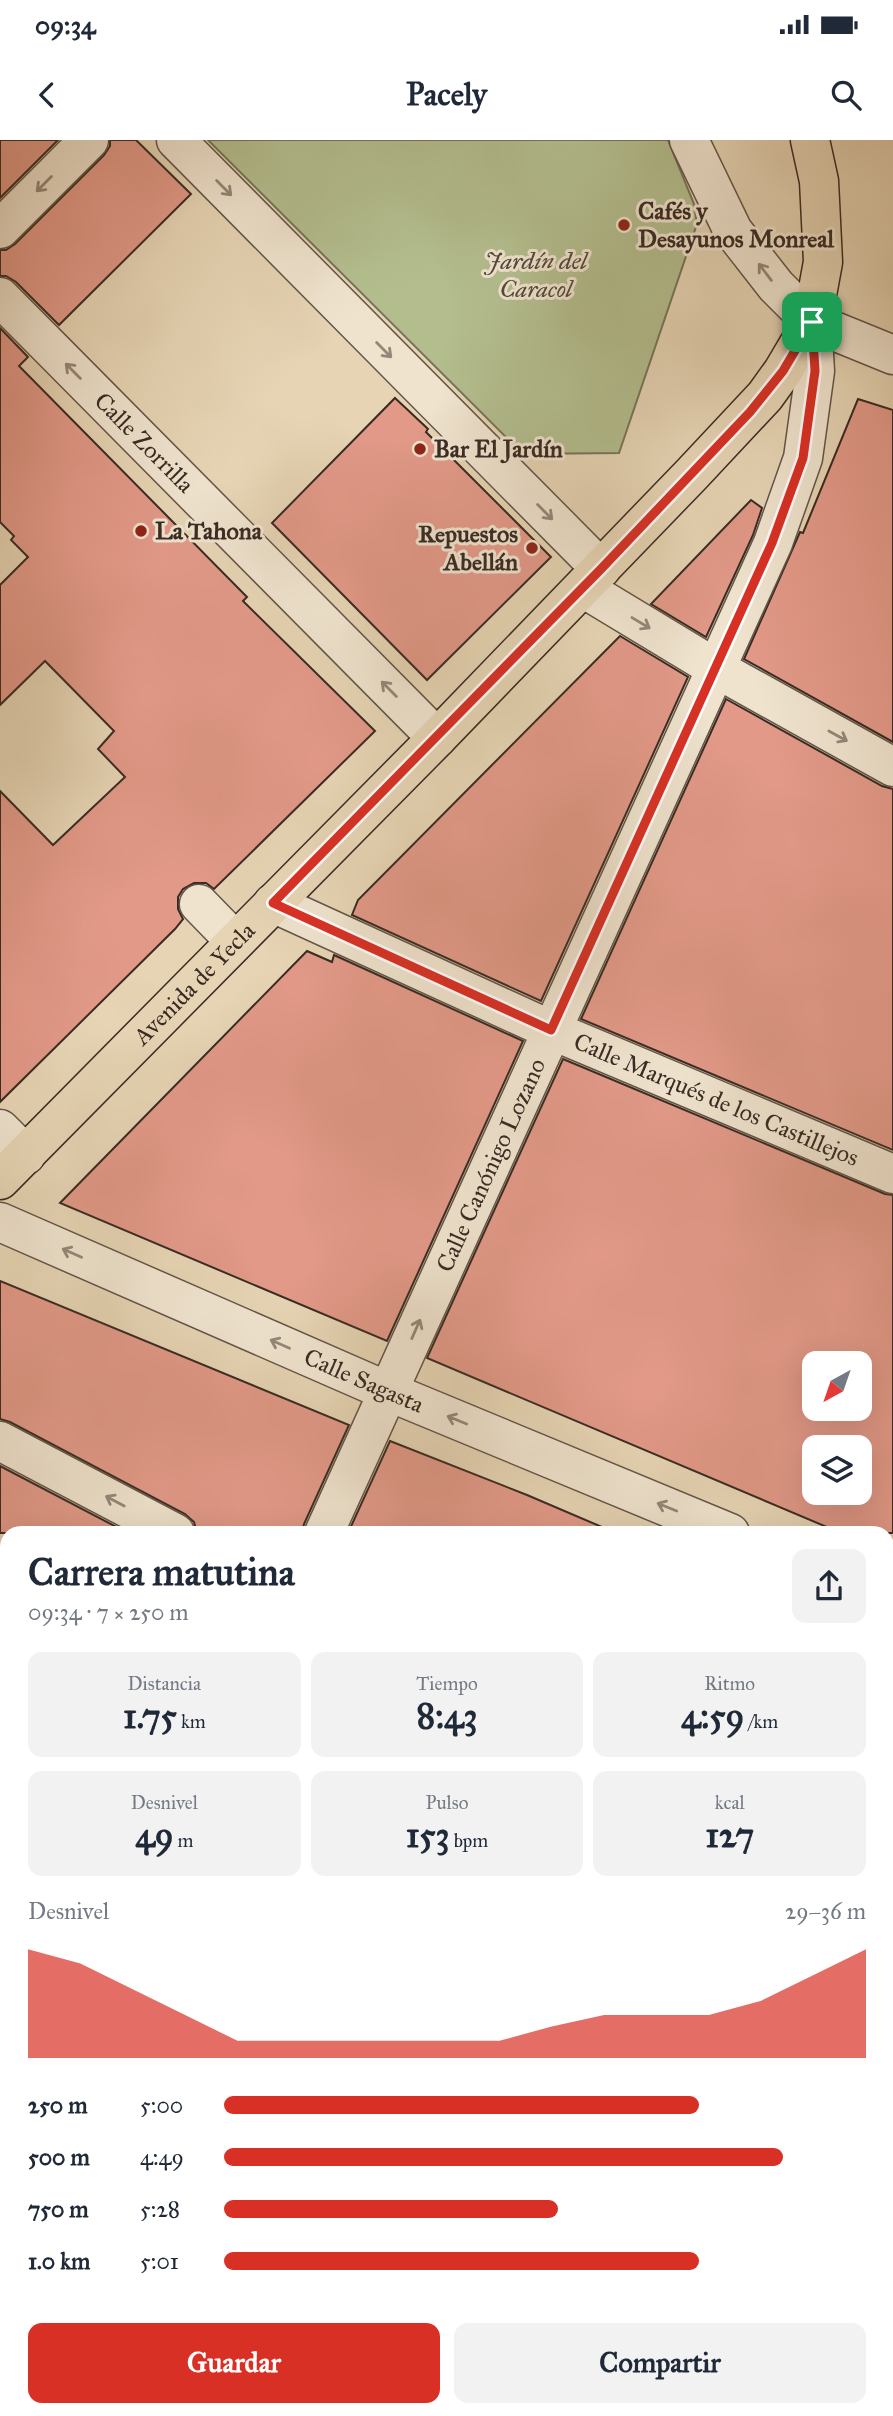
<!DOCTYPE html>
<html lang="es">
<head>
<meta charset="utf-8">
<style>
  :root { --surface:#fff; --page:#f2f2f3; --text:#1f2937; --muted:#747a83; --accent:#d93025 }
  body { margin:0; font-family:"IM FELL Great Primer",serif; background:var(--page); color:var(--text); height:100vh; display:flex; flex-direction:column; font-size:26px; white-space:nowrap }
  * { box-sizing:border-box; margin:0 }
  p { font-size:23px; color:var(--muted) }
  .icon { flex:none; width:38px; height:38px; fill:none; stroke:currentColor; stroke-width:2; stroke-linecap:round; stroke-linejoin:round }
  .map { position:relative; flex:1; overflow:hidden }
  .side { position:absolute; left:0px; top:1386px; width:894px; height:891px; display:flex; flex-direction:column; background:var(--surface); border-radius:21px 21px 0 0; box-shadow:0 7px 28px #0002 }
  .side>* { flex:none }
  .needle { width:46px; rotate:220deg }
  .fabs { position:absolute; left:802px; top:1211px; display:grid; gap:14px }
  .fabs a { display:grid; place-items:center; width:70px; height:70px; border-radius:14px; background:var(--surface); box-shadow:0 7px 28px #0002; font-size:35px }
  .pin { position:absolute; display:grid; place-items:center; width:60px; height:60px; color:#fff; margin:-30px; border-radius:14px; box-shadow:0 4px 10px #0006 }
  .round { display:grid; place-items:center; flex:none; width:74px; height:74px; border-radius:14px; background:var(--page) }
  .overview { display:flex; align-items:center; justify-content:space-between; height:119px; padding:0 28px }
  h1 { font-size:38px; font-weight:700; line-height:52px }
  .stats { display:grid; grid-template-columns:repeat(3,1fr); gap:10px; height:119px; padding:7px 28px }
  .stats div { display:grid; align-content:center; border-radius:14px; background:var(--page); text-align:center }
  .stats b { font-size:35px; font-weight:700 }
  .stats small { font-size:19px; font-weight:400 }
  .stats p { font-size:19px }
  .chart { height:196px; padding:14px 28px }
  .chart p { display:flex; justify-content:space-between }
  .chart svg { width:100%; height:126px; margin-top:7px; fill:var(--accent); opacity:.7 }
  .button { display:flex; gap:14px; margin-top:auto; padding:14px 28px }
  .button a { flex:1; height:80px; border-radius:14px; background:var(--accent); color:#fff; font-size:28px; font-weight:700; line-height:80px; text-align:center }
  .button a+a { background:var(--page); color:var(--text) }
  ul { padding:0 28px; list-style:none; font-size:23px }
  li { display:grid; grid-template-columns:112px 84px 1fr; align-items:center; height:52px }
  li i { height:18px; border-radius:9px; background:var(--accent) }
  .status { display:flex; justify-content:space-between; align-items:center; height:49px; padding:0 35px; background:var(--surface); direction:ltr }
  .status svg { height:19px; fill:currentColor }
  header { display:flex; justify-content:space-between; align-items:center; height:91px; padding:0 28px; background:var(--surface); font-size:32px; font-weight:700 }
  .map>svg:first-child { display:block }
</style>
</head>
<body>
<div class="status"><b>09:34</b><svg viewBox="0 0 49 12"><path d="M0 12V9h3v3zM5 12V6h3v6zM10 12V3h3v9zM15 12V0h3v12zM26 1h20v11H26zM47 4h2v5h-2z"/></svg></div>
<header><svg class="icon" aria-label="back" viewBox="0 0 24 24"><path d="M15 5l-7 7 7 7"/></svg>Pacely<svg class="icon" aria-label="search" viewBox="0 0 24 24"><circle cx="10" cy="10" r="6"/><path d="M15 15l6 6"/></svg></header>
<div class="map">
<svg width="893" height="2276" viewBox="0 0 893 2276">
  <rect width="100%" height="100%" fill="#e6d4b4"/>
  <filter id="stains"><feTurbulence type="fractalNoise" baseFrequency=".00286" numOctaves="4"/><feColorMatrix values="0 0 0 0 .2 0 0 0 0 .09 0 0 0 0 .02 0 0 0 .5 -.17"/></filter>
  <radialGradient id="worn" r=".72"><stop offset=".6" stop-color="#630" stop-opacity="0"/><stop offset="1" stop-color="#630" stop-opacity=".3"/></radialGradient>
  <polygon fill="#b3bd8e" stroke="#767459" stroke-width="2" points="208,0 668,0 694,64 697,84 619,313 523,314"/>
  <g fill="#e29988" stroke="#392b24" stroke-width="2" fill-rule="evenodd">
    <polygon points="0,0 58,0 0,58"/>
    <polygon points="110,0 136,0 191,54 59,185 16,142 6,136 0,136 0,110 6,110 15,104 104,15 110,6"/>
    <polygon points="0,188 28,217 19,226 247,457 243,461 375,591 214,749 206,743 194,743 183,749 178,757 178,769 183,779 175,789 0,962 0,651 53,705 125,637 98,609 114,591 45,521 0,565 0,445 28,417 11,400 14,396 0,382"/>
    <polygon points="395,258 428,289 426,292 551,417 427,540 272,383"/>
    <polygon points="858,259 893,270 893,602 744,519 800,392 803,393"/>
    <polygon points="751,360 762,368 753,395 706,497 651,464"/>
    <polygon points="620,496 688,537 541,861 352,775 358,760"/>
    <polygon points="726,559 882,646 893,649 893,1010 581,879"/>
    <polygon points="307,811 332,822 334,815 523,901 387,1201 60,1063"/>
    <path d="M 563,919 L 885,1054 L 893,1055 L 893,1393 L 841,1393 L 427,1218 ZM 814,1223 L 859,1223 L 859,1269 L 814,1269 ZM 814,1307 L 859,1307 L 859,1353 L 814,1353 Z"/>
    <polygon points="0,1141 349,1285 304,1384 302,1393 197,1393 194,1382 185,1374 10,1282 0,1279"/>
    <polygon points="390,1301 527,1355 616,1393 348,1393"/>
    <polygon points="0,1326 128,1393 0,1393"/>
  </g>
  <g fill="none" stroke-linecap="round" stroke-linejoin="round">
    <defs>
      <g id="minor">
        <polyline points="176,0 601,429"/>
        <polyline points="689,0 733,91 776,146 812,182 893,215"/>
        <polyline points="0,89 89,0"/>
        <path id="s1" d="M 0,157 L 437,598"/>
        <polyline points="583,448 717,529 893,627"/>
        <path id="s2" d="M 273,763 L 551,890 L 893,1034"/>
        <polyline points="199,764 235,801"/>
        <polyline points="0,989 26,1015"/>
        <path id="s3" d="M 0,1082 L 387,1251 L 730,1393"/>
        <polyline points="0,1301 175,1393"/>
        <path id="s4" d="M 324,1393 L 773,403 L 803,318 L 815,231 L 812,182"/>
        <polyline points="887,1458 893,1460"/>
        <polyline points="887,1777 893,1780"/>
        <polyline points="0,1839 7,1843"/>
        <polyline points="0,2106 7,2090"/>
        <polyline points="806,2270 818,2276"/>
        <polyline points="892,2276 893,2273"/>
      </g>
      <g id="major">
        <path id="s5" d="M 0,1040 L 437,598 L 692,334 L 765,256 L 783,231 L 812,182 L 823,122 L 819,41 L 810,0"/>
      </g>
    </defs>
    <use href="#minor" stroke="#645548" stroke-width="41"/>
    <use href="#major" stroke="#392b24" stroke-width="41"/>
    <use href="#minor" stroke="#efe3ce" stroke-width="38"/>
    <use href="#major" stroke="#e6d4b4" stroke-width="38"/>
  </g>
  <defs><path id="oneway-shaft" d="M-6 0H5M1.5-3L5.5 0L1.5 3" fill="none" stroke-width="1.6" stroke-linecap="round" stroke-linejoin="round" transform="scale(1.75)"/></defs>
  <g stroke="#948779">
    <use href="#oneway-shaft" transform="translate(44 44) rotate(135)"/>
    <use href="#oneway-shaft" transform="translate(224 48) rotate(45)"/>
    <use href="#oneway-shaft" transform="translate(765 132) rotate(-127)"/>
    <use href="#oneway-shaft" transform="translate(384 210) rotate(45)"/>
    <use href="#oneway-shaft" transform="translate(73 231) rotate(-135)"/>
    <use href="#oneway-shaft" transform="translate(545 372) rotate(45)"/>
    <use href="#oneway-shaft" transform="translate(641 483) rotate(31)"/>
    <use href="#oneway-shaft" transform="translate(389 549) rotate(-135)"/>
    <use href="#oneway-shaft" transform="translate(838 596) rotate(29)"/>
    <use href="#oneway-shaft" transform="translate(72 1113) rotate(-156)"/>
    <use href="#oneway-shaft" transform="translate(416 1189) rotate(-66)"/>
    <use href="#oneway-shaft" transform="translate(280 1204) rotate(-156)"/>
    <use href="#oneway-shaft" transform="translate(457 1280) rotate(-158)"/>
    <use href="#oneway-shaft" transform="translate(115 1361) rotate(-152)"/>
    <use href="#oneway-shaft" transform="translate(667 1367) rotate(-158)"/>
  </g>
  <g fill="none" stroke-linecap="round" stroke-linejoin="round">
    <defs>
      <polygon id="route" points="812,182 815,231 803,318 772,403 551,890 273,763 601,429 750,272 783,231"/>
    </defs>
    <use href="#route" stroke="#fff" stroke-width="14"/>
    <use href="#route" stroke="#d93025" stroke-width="9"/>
  </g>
  <g fill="#8f2418" stroke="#efe3ce" stroke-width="2.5">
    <circle cx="624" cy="85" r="7"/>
    <circle cx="420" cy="309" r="7"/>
    <circle cx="141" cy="391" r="7"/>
    <circle cx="532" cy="408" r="7"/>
  </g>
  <g text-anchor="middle" stroke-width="6" stroke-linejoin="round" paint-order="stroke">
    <g font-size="24" font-weight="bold" fill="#392b24" stroke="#efe3ce" text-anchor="start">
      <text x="638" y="79">Cafés y<tspan x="638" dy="28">Desayunos Monreal</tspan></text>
      <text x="434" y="317">Bar El Jardín</text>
      <text x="155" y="399">La Tahona</text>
      <text x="518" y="402" text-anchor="end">Repuestos<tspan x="518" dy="28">Abellán</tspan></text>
    </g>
    <g font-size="24" font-style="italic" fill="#514839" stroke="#efe3ce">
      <text x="536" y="129">Jardín del<tspan x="536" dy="28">Caracol</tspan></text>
    </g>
    <g font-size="24" fill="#392b24" stroke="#efe3ce">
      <text dy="8" stroke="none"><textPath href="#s1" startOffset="205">Calle Zorrilla</textPath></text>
      <text dy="8" stroke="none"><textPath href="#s5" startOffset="276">Avenida de Yecla</textPath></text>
      <text dy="8" stroke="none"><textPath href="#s2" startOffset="485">Calle Marqués de los Castillejos</textPath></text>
      <text dy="8" stroke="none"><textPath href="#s4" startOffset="404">Calle Canónigo Lozano</textPath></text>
      <text dy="8" stroke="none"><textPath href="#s3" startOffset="397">Calle Sagasta</textPath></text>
    </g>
  </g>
  <rect width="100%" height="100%" filter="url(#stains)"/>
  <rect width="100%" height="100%" fill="url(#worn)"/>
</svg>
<div class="fabs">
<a><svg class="needle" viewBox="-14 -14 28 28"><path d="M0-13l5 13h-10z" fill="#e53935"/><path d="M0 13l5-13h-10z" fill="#747a83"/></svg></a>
<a><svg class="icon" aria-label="layers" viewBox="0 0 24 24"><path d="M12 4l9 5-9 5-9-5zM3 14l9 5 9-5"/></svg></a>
</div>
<div class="pin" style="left:812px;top:182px;background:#1e9e55"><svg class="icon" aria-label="arrive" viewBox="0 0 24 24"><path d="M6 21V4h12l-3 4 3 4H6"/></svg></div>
<section class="side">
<div class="overview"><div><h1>Carrera matutina</h1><p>09:34 · 7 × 250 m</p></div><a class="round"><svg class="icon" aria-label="share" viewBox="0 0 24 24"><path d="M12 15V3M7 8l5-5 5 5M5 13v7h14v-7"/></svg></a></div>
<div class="stats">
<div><p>Distancia</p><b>1.75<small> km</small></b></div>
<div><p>Tiempo</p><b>8:43</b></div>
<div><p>Ritmo</p><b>4:59<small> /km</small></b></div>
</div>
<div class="stats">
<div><p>Desnivel</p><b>49<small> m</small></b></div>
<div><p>Pulso</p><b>153<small> bpm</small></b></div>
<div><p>kcal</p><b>127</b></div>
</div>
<div class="chart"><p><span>Desnivel</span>29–36 m</p>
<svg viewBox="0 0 160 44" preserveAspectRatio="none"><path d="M0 44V6L10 11L20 20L30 29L40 38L50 38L60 38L70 38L80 38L90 38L100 33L110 29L120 29L130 29L140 24L150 15L160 6V44z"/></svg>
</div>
<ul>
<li><b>250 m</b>5:00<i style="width:74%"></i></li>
<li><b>500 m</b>4:49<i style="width:87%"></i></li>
<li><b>750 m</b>5:28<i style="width:52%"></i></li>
<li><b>1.0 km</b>5:01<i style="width:74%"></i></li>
</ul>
<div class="button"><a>Guardar</a><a>Compartir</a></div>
</section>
</div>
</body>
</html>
